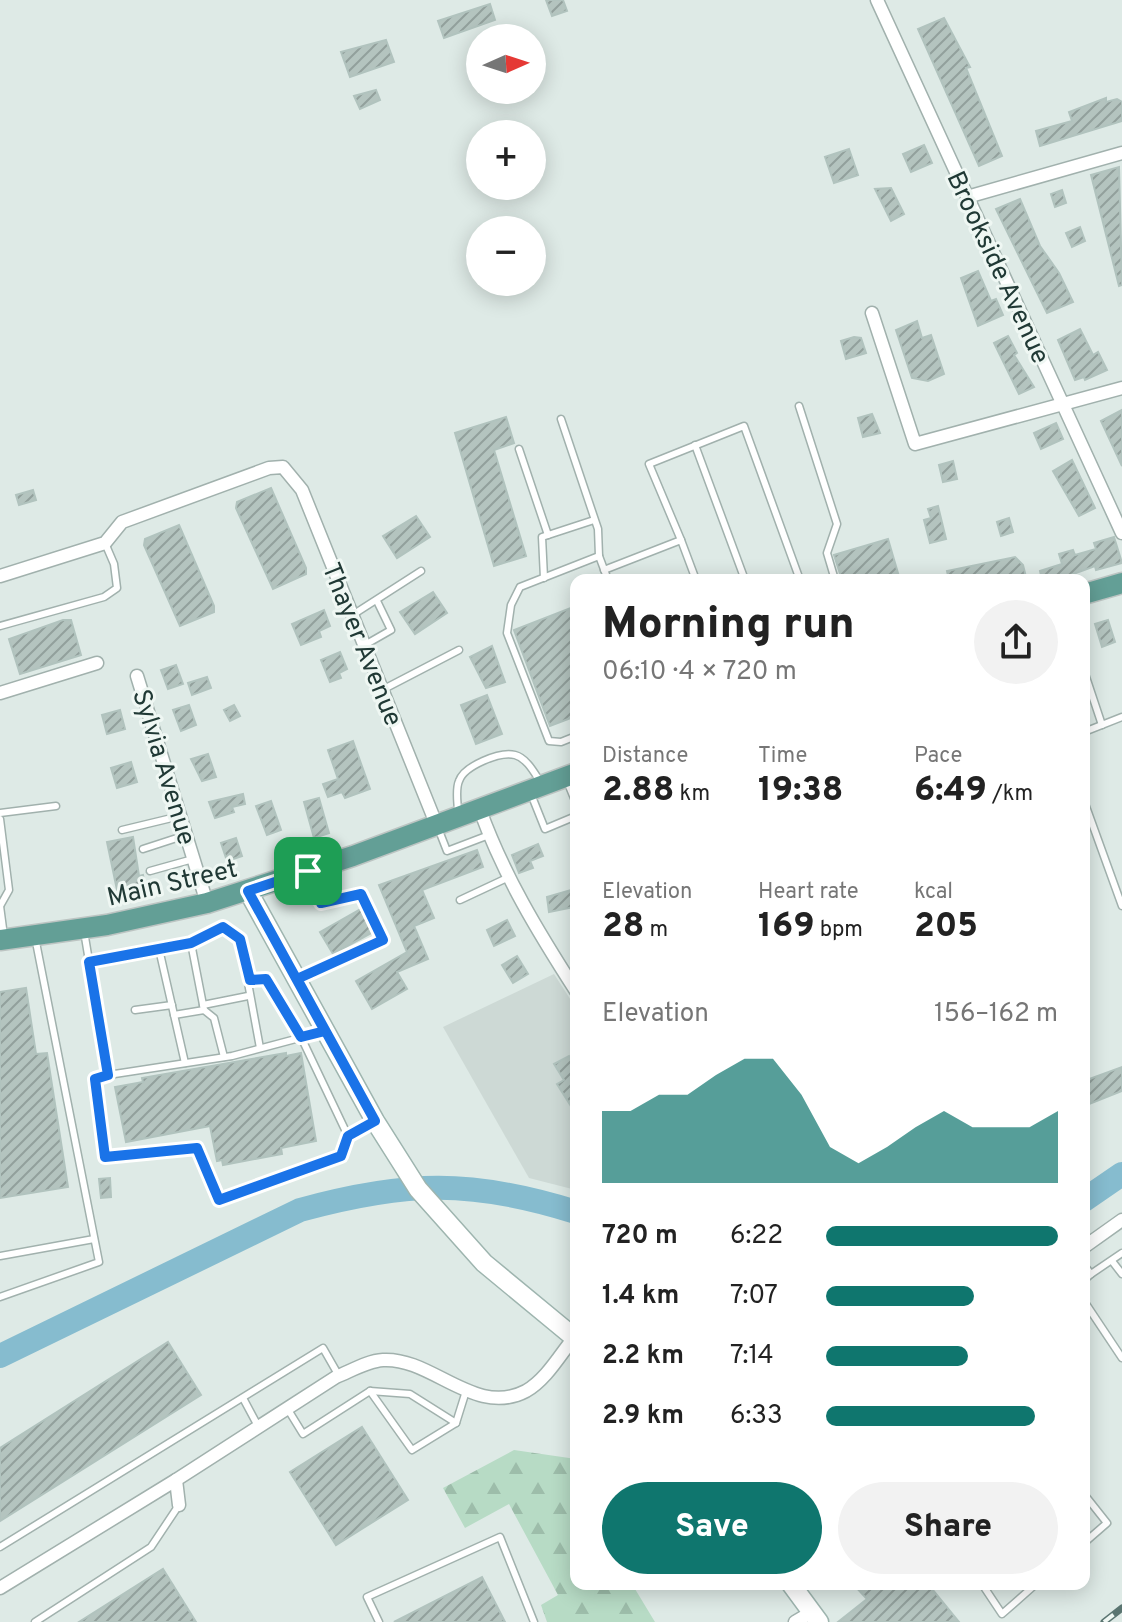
<!DOCTYPE html>
<html lang="en">
<head>
<meta charset="utf-8">
<style>
  :root { --surface:#fff; --page:#f2f2f2; --text:#222; --muted:#767676; --accent:#0f766e }
  body { margin:0; font-family:Overpass,sans-serif; background:var(--page); color:var(--text); height:100vh; display:flex; flex-direction:column; font-size:30px; white-space:nowrap }
  * { box-sizing:border-box; margin:0 }
  p { font-size:26px; color:var(--muted) }
  .icon { flex:none; width:44px; height:44px; fill:none; stroke:currentColor; stroke-width:2; stroke-linecap:round; stroke-linejoin:round }
  .map { position:relative; flex:1; overflow:hidden }
  .details { position:absolute; left:570px; top:574px; width:520px; height:1016px; display:flex; flex-direction:column; background:var(--surface); border-radius:16px; box-shadow:0 4px 20px #0003 }
  .details>* { flex:none }
  .needle { width:52px; rotate:87deg }
  .buttons { position:absolute; left:466px; top:24px; display:grid; gap:16px }
  .buttons a { display:grid; place-items:center; width:80px; height:80px; border-radius:50%; background:var(--surface); box-shadow:0 4px 20px #0003; font-size:40px }
  .pin { position:absolute; display:grid; place-items:center; width:68px; height:68px; color:#fff; margin:-34px; border-radius:16px; box-shadow:0 4px 12px #0006 }
  .round { display:grid; place-items:center; flex:none; width:84px; height:84px; border-radius:42px; background:var(--page) }
  .summary { display:flex; align-items:center; justify-content:space-between; height:136px; padding:0 32px }
  h1 { font-size:44px; font-weight:800; line-height:60px }
  .metrics { display:grid; grid-template-columns:repeat(3,1fr); gap:12px; height:136px; padding:8px 32px }
  .metrics div { display:grid; align-content:center }
  .metrics b { font-size:34px; font-weight:800 }
  .metrics small { font-size:22px; font-weight:400 }
  .metrics p { font-size:22px }
  .chart { height:224px; padding:16px 32px }
  .chart p { display:flex; justify-content:space-between }
  .chart svg { width:100%; height:144px; margin-top:8px; fill:var(--accent); opacity:.7 }
  .cta { display:flex; gap:16px; margin-top:auto; padding:16px 32px }
  .cta a { flex:1; height:92px; border-radius:48px; background:var(--accent); color:#fff; font-size:32px; font-weight:800; line-height:92px; text-align:center }
  .cta a+a { background:var(--page); color:var(--text) }
  ul { padding:0 32px; list-style:none; font-size:26px }
  li { display:grid; grid-template-columns:128px 96px 1fr; align-items:center; height:60px }
  li i { height:20px; border-radius:10px; background:var(--accent) }
  .map>svg:first-child { display:block }
</style>
</head>
<body>
<div class="map">
<svg width="1122" height="1622" viewBox="0 0 1122 1622">
  <defs>
    <pattern id="forest-firs" width="22" height="20" patternUnits="userSpaceOnUse" patternTransform="scale(2)"><rect width="22" height="20" fill="#b7dbc5"/><path d="M5 1l3.5 6h-7zM16 11l3.5 6h-7z" fill="#9dbdaa"/></pattern>
    <pattern id="building-hatch" width="6" height="6" patternUnits="userSpaceOnUse" patternTransform="scale(2)"><rect width="6" height="6" fill="#b4c4bf"/><path d="M-1 1l2-2M0 6l6-6M5 7l2-2" fill="none" stroke="#92a09c"/></pattern>
  </defs>
  <rect width="100%" height="100%" fill="#deeae6"/>
  <polygon fill="#cdd9d5" points="554,974 576,1008 576,1190 529,1178 443,1027"/>
  <polygon fill="url(#forest-firs)" points="514,1450 576,1459 576,1584 632,1584 655,1622 547,1622 541,1605 558,1595 509,1504 465,1528 443,1488"/>
  <g fill="none" stroke-linecap="round" stroke-linejoin="round">
    <g stroke="#86bccf" stroke-width="24">
      <polyline points="1084,1200 1122,1174"/>
      <path d="M 0,1356 L 300,1210 C 406,1181 471,1179 576,1212"/>
    </g>
  </g>
  <g fill="url(#building-hatch)" stroke="#b1c3be" stroke-width="2">
    <polygon points="546,0 563,0 567,11 552,16"/>
    <polygon points="490,4 495,20 444,38 438,21"/>
    <polygon points="944,18 970,67 966,68 1002,156 979,166 918,29"/>
    <polygon points="386,40 394,62 350,77 341,52"/>
    <polygon points="376,90 380,100 360,109 354,96"/>
    <polygon points="1106,98 1106,102 1117,99 1122,102 1122,121 1040,146 1036,131 1072,121 1069,112"/>
    <polygon points="924,145 932,163 911,172 903,154"/>
    <polygon points="849,149 858,175 834,183 825,157"/>
    <polygon points="1119,167 1122,285 1119,286 1091,175"/>
    <polygon points="891,188 904,214 891,221 875,189"/>
    <polygon points="1062,190 1066,203 1055,207 1051,194"/>
    <polygon points="1020,199 1040,246 1059,273 1073,302 1047,313 996,209"/>
    <polygon points="1080,227 1085,241 1072,247 1066,233"/>
    <polygon points="978,271 991,301 996,299 1003,315 978,326 961,278"/>
    <polygon points="917,321 922,338 931,335 944,374 928,381 912,378 896,330"/>
    <polygon points="1080,329 1093,355 1098,352 1107,370 1085,380 1084,377 1075,380 1058,340"/>
    <polygon points="1008,336 1017,353 1014,355 1034,387 1019,394 994,343"/>
    <polygon points="854,337 861,338 866,353 846,359 841,341"/>
    <polygon points="1122,410 1122,466 1101,421"/>
    <polygon points="872,414 880,433 863,437 858,418"/>
    <polygon points="506,417 514,443 494,450 526,556 494,566 455,433"/>
    <polygon points="1056,423 1063,439 1041,449 1034,433"/>
    <polygon points="1072,460 1095,508 1079,516 1053,471"/>
    <polygon points="953,461 957,479 943,482 939,465"/>
    <polygon points="271,488 306,568 306,574 273,589 236,508 237,502"/>
    <polygon points="33,490 36,500 19,505 16,495"/>
    <polygon points="938,506 946,539 930,543 924,520 931,518 928,509"/>
    <polygon points="416,516 430,537 397,558 383,536"/>
    <polygon points="1009,518 1013,532 1001,536 997,522"/>
    <polygon points="179,525 214,606 214,612 180,626 144,545 145,539"/>
    <polygon points="1114,537 1122,563 1096,570 1095,566 1057,580 1042,580 1040,571 1062,564 1059,554 1073,550 1075,555 1096,549 1094,543"/>
    <polygon points="888,539 900,580 842,580 834,555"/>
    <polygon points="1015,557 1023,565 1026,577 1021,580 949,580 947,571"/>
    <polygon points="433,592 447,613 415,634 400,612"/>
    <polygon points="576,606 576,716 550,726 514,630"/>
    <polygon points="324,610 330,626 319,631 321,637 301,645 292,624"/>
    <polygon points="63,620 71,620 81,655 20,674 9,639"/>
    <polygon points="1108,620 1115,642 1102,647 1095,624"/>
    <polygon points="492,646 505,682 486,688 470,657"/>
    <polygon points="340,652 347,669 339,673 341,678 330,682 321,660"/>
    <polygon points="176,665 183,684 168,689 161,670"/>
    <polygon points="207,677 211,688 192,695 188,683"/>
    <polygon points="487,695 502,734 476,744 461,705"/>
    <polygon points="189,705 196,725 181,731 173,710"/>
    <polygon points="234,705 240,716 230,721 224,710"/>
    <polygon points="120,710 125,729 107,734 102,715"/>
    <polygon points="353,741 370,789 345,798 342,792 328,797 323,784 338,779 328,750"/>
    <polygon points="208,754 216,777 202,781 191,759"/>
    <polygon points="131,762 137,782 117,788 111,768"/>
    <polygon points="243,794 245,804 232,807 234,812 215,818 209,802"/>
    <polygon points="319,798 329,833 314,838 304,802"/>
    <polygon points="271,801 281,830 267,835 256,806"/>
    <polygon points="133,837 139,876 143,875 145,886 117,890 107,842"/>
    <polygon points="236,838 242,856 227,861 221,843"/>
    <polygon points="538,844 543,856 530,861 533,868 519,873 512,855"/>
    <polygon points="477,850 483,867 422,890 434,918 414,926 428,959 397,972 407,989 372,1009 356,981 407,952 379,885"/>
    <polygon points="571,890 574,907 549,912 547,897"/>
    <polygon points="361,909 373,932 333,954 320,932"/>
    <polygon points="507,920 515,936 494,946 487,930"/>
    <polygon points="517,956 528,974 513,983 502,965"/>
    <polygon points="26,988 36,1054 47,1053 68,1187 0,1198 0,992"/>
    <polygon points="286,1053 286,1056 301,1053 316,1141 281,1148 282,1154 223,1165 222,1160 217,1161 210,1126 126,1142 115,1087 143,1082 142,1078"/>
    <polygon points="569,1056 576,1068 576,1114 557,1084 564,1080 554,1064"/>
    <polygon points="1122,1067 1122,1091 1084,1106 1084,1081"/>
    <polygon points="110,1178 111,1197 101,1198 99,1179"/>
    <polygon points="168,1342 201,1395 0,1521 0,1448"/>
    <polygon points="362,1427 408,1500 336,1545 290,1472"/>
    <polygon points="163,1569 196,1622 79,1622"/>
    <polygon points="482,1577 505,1622 394,1622"/>
    <polygon points="853,1584 928,1584 959,1622 838,1622 867,1599"/>
  </g>
  <g fill="none" stroke-linecap="round" stroke-linejoin="round">
    <defs>
      <g id="lane">
        <polyline points="799,406 837,524 827,553 835,580"/>
        <polyline points="561,419 598,529 599,556 608,580"/>
        <polyline points="695,445 745,580"/>
        <polyline points="519,449 548,535"/>
        <polyline points="681,540 649,464 744,426 800,580"/>
        <polyline points="604,570 681,540 696,580"/>
        <polyline points="544,578 542,537 594,520"/>
        <polyline points="354,614 421,571"/>
        <polyline points="0,626 104,597 117,588 114,564 105,543"/>
        <polyline points="363,646 391,630 377,601"/>
        <polyline points="1084,671 1102,725"/>
        <polyline points="382,690 459,650"/>
        <polyline points="1084,732 1122,717"/>
        <polyline points="576,736 561,742 549,741 507,633 511,605 520,587 599,556"/>
        <polyline points="567,781 576,803"/>
        <polyline points="531,794 545,829 576,816"/>
        <polyline points="1084,801 1122,906"/>
        <polyline points="0,813 56,806"/>
        <path d="M 458,813 C 458,803 455,790 459,781 C 464,766 500,751 515,755 C 527,758 535,774 541,783"/>
        <polyline points="0,819 9,890 0,906"/>
        <polyline points="438,828 447,851 489,835"/>
        <polyline points="122,830 180,816"/>
        <polyline points="143,849 186,835"/>
        <polyline points="150,871 193,859"/>
        <polyline points="460,900 507,878"/>
        <polyline points="0,906 4,936"/>
        <polyline points="84,931 108,1075 232,1056 322,1032"/>
        <polyline points="191,943 223,927 240,939 260,1048"/>
        <polyline points="159,949 185,1063"/>
        <polyline points="89,962 191,943 204,1010 214,1018 224,1057"/>
        <polyline points="298,979 383,940 361,894 321,903 309,874"/>
        <polyline points="250,980 266,979 301,1037 348,1136"/>
        <polyline points="203,1005 248,996"/>
        <polyline points="135,1010 172,1005"/>
        <polyline points="174,1015 204,1010"/>
        <polyline points="108,1075 95,1079 105,1157 197,1148 219,1200 341,1156 348,1136 372,1123"/>
        <polyline points="0,1256 94,1239"/>
        <polyline points="1112,1261 1122,1274"/>
        <polyline points="1084,1265 1091,1274 1084,1280"/>
        <polyline points="1091,1274 1122,1253"/>
        <polyline points="0,1297 99,1262 35,937"/>
        <polyline points="1084,1301 1122,1358"/>
        <polyline points="370,1391 410,1394 456,1423"/>
        <polyline points="243,1398 258,1426"/>
        <polyline points="287,1408 303,1434 370,1391 412,1450 456,1423 466,1391"/>
        <polyline points="1084,1494 1107,1523 1084,1543"/>
        <polyline points="0,1547 323,1348 339,1376"/>
        <polyline points="982,1584 1002,1614 1036,1584"/>
        <polyline points="35,1622 151,1547 179,1505"/>
        <polyline points="379,1622 367,1597 500,1537 534,1622"/>
      </g>
      <g id="street">
        <polyline points="877,0 1122,533"/>
        <polyline points="967,197 1122,153"/>
        <polyline points="872,313 915,444 1122,388"/>
        <polyline points="0,576 105,543 122,522 269,468 283,467 302,490 437,826"/>
        <polyline points="137,676 207,903"/>
        <polyline points="0,693 97,663"/>
        <path d="M 480,810 C 504,876 538,932 576,991"/>
        <polyline points="1084,1247 1122,1220"/>
        <path d="M 179,1505 L 176,1480 L 336,1377 C 351,1371 367,1361 383,1360 C 432,1357 475,1418 526,1391 C 547,1379 561,1353 576,1335"/>
        <polyline points="0,1588 176,1480"/>
        <polyline points="795,1622 812,1612"/>
      </g>
      <g id="secondary">
        <polyline points="248,891 375,1121 418,1189 484,1263 576,1339"/>
        <polyline points="791,1584 819,1622"/>
      </g>
      <g id="primary">
        <polyline points="1084,594 1122,583"/>
        <polyline points="0,940 107,925 207,903 353,856 576,773"/>
      </g>
    </defs>
    <use href="#lane" stroke="#a1b1ad" stroke-width="9"/>
    <use href="#street" stroke="#a1b1ad" stroke-width="15"/>
    <use href="#secondary" stroke="#9eb5af" stroke-width="21"/>
    <use href="#primary" stroke="#bcc4c2" stroke-width="23"/>
    <use href="#lane" stroke="#fff" stroke-width="6"/>
    <use href="#street" stroke="#fff" stroke-width="12"/>
    <use href="#secondary" stroke="#fff" stroke-width="18"/>
    <use href="#primary" stroke="#639f96" stroke-width="20"/>
    <defs>
      <polyline id="rail" points="1104,1622 1122,1608"/>
    </defs>
    <use href="#rail" stroke="#5a7571" stroke-width="7"/>
    <use href="#rail" stroke="#eff7f3" stroke-width="4" stroke-dasharray="12" stroke-linecap="butt"/>
  </g>
  <g fill="none" stroke-linecap="round" stroke-linejoin="round">
    <defs>
      <polyline id="route" points="308,871 248,891 325,1031 301,1037 266,979 250,980 240,939 223,927 191,943 89,962 108,1075 95,1079 105,1157 197,1148 219,1200 341,1156 348,1136 375,1121 297,979 383,940 361,894 321,903 308,871"/>
    </defs>
    <use href="#route" stroke="#fff" stroke-width="16"/>
    <use href="#route" stroke="#1a73e8" stroke-width="10"/>
  </g>
  <g text-anchor="middle" stroke-width="6" stroke-linejoin="round" paint-order="stroke">
    <g font-size="26" fill="#203935" stroke="#eff7f3">
      <text transform="translate(999 267) rotate(65)" y="9">Brookside Avenue</text>
      <text transform="translate(363 644) rotate(68)" y="9">Thayer Avenue</text>
      <text transform="translate(165 767) rotate(73)" y="9">Sylvia Avenue</text>
      <text transform="translate(172 882) rotate(-13)" y="9">Main Street</text>
    </g>
  </g>
</svg>
<div class="buttons">
<a><svg class="needle" viewBox="-14 -14 28 28"><path d="M0-13l5 13h-10z" fill="#e53935"/><path d="M0 13l5-13h-10z" fill="#767676"/></svg></a>
<a>+</a>
<a>−</a>
</div>
<div class="pin" style="left:308px;top:871px;background:#1e9e55"><svg class="icon" aria-label="arrive" viewBox="0 0 24 24"><path d="M6 21V4h12l-3 4 3 4H6"/></svg></div>
<section class="details">
<div class="summary"><div><h1>Morning run</h1><p>06:10 · 4 × 720 m</p></div><a class="round"><svg class="icon" aria-label="share" viewBox="0 0 24 24"><path d="M12 15V3M7 8l5-5 5 5M5 13v7h14v-7"/></svg></a></div>
<div class="metrics">
<div><p>Distance</p><b>2.88<small> km</small></b></div>
<div><p>Time</p><b>19:38</b></div>
<div><p>Pace</p><b>6:49<small> /km</small></b></div>
</div>
<div class="metrics">
<div><p>Elevation</p><b>28<small> m</small></b></div>
<div><p>Heart rate</p><b>169<small> bpm</small></b></div>
<div><p>kcal</p><b>205</b></div>
</div>
<div class="chart"><p><span>Elevation</span>156–162 m</p>
<svg viewBox="0 0 160 44" preserveAspectRatio="none"><path d="M0 44V22L10 22L20 17L30 17L40 11L50 6L60 6L70 17L80 33L90 38L100 33L110 27L120 22L130 27L140 27L150 27L160 22V44z"/></svg>
</div>
<ul>
<li><b>720 m</b>6:22<i style="width:100%"></i></li>
<li><b>1.4 km</b>7:07<i style="width:64%"></i></li>
<li><b>2.2 km</b>7:14<i style="width:61%"></i></li>
<li><b>2.9 km</b>6:33<i style="width:90%"></i></li>
</ul>
<div class="cta"><a>Save</a><a>Share</a></div>
</section>
</div>
</body>
</html>
